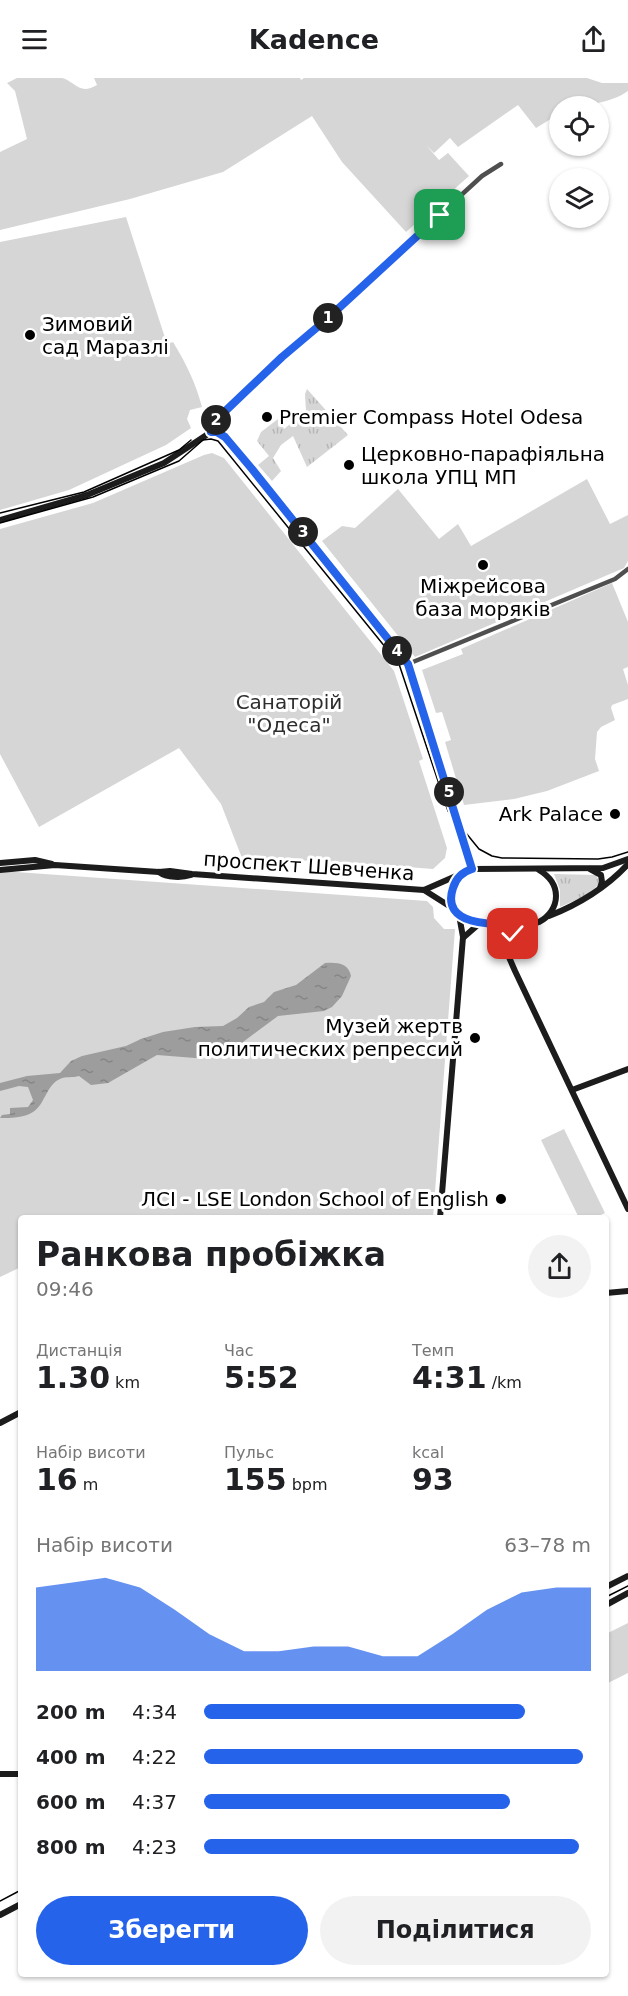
<!DOCTYPE html>
<html lang="uk">
<head>
<meta charset="utf-8">
<style>
  :root { --surface:#fff; --page:#f2f2f2; --text:#202124; --muted:#757577; --accent:#2563eb }
  body { margin:0; font-family:"DejaVu Sans",sans-serif; background:var(--page); color:var(--text); height:100vh; display:flex; flex-direction:column; font-size:22px; white-space:nowrap }
  * { box-sizing:border-box; margin:0 }
  p { font-size:20px; color:var(--muted) }
  .icon { flex:none; width:33px; height:33px; fill:none; stroke:currentColor; stroke-width:2; stroke-linecap:round; stroke-linejoin:round }
  .map { position:relative; flex:1; overflow:hidden }
  .side { position:absolute; left:18px; top:1137px; width:591px; height:762px; display:flex; flex-direction:column; background:var(--surface); border-radius:6px; box-shadow:0 2px 4px #0004 }
  .side>* { flex:none }
  .fabs { position:absolute; left:549px; top:18px; display:grid; gap:12px }
  .fabs a { display:grid; place-items:center; width:60px; height:60px; border-radius:50%; background:var(--surface); box-shadow:0 2px 4px #0004; font-size:30px }
  .pin { position:absolute; display:grid; place-items:center; width:51px; height:51px; color:#fff; margin:-26px; border-radius:12px; box-shadow:0 3px 9px #0006 }
  .km { position:absolute; width:30px; height:30px; margin:-15px; border-radius:50%; background:#222; color:#fff; font-size:16px; line-height:30px; text-align:center }
  .round { display:grid; place-items:center; flex:none; width:63px; height:63px; border-radius:32px; background:var(--page) }
  .summary { display:flex; align-items:center; justify-content:space-between; height:102px; padding:0 18px }
  h1 { font-size:33px; font-weight:700; line-height:45px }
  .figures { display:grid; grid-template-columns:repeat(3,1fr); gap:9px; height:102px; padding:6px 18px }
  .figures div { display:grid; align-content:center }
  .figures b { font-size:30px; font-weight:700 }
  .figures small { font-size:16px; font-weight:400 }
  .figures p { font-size:16px }
  .chart { height:168px; padding:12px 18px }
  .chart p { display:flex; justify-content:space-between }
  .chart svg { width:100%; height:108px; margin-top:6px; fill:var(--accent); opacity:.7 }
  .cta { display:flex; gap:12px; margin-top:auto; padding:12px 18px }
  .cta a { flex:1; height:69px; border-radius:36px; background:var(--accent); color:#fff; font-size:24px; font-weight:700; line-height:69px; text-align:center }
  .cta a+a { background:var(--page); color:var(--text) }
  ul { padding:0 18px; list-style:none; font-size:20px }
  li { display:grid; grid-template-columns:96px 72px 1fr; align-items:center; height:45px }
  li i { height:15px; border-radius:8px; background:var(--accent) }
  header { display:flex; justify-content:space-between; align-items:center; height:78px; padding:0 18px; background:var(--surface); font-size:27px; font-weight:700 }
  .map>svg:first-child { display:block }
</style>
</head>
<body>
<header><svg class="icon" aria-label="menu" viewBox="0 0 24 24"><path d="M4 6h16M4 12h16M4 18h16"/></svg>Kadence<svg class="icon" aria-label="share" viewBox="0 0 24 24"><path d="M12 15V3M7 8l5-5 5 5M5 13v7h14v-7"/></svg></header>
<div class="map">
<svg width="628" height="1918" viewBox="0 0 628 1918">
  <defs>
    <pattern id="grass-tufts" width="24" height="20" patternUnits="userSpaceOnUse" patternTransform="scale(1.5)"><rect width="24" height="20" fill="#d6d6d6"/><path d="M3 7l-1-3M5 7V3M7 7l1-3M15 17l-1-3M17 17v-4M19 17l1-3" fill="none" stroke="#b6b6b6"/></pattern>
    <pattern id="water-ripples" width="26" height="14" patternUnits="userSpaceOnUse" patternTransform="scale(1.5)"><rect width="26" height="14" fill="#9d9d9d"/><path d="M2 4q2-2 4 0t4 0M15 11q2-2 4 0t4 0" fill="none" stroke="#858585"/></pattern>
  </defs>
  <rect width="100%" height="100%" fill="#fff"/>
  <g fill="url(#grass-tufts)">
    <polygon points="307,311 348,357 307,389 293,358 281,367 273,380 281,393 272,403 258,387 269,378 257,363 261,354 278,341 284,351 306,333 305,316"/>
    <polygon points="554,796 596,797 600,805 589,816 560,829 560,812"/>
  </g>
  <g fill="#d6d6d6">
    <path d="M 17,0 C 31,0 48,0 62,0 C 75,3 79,18 97,7 L 94,0 L 300,0 L 301,2 L 304,0 L 587,0 L 602,5 L 628,5 L 628,13 C 610,26 581,28 560,28 L 559,36 L 536,50 L 518,27 L 458,69 L 450,60 L 434,75 L 426,67 L 439,82 L 448,75 L 469,98 L 406,154 L 342,84 L 312,38 L 223,94 L 130,121 L 0,152 L 0,74 L 27,61 L 15,13 L 7,5 Z"/>
    <path d="M 126,139 L 167,266 L 173,264 C 186,285 196,306 202,329 L 190,332 L 187,341 L 191,350 L 166,367 L 69,412 L 0,432 L 0,164 Z"/>
    <polygon points="212,375 224,380 394,593 423,681 419,683 447,770 445,780 433,791 342,784 242,780 221,726 179,670 39,749 0,676 0,451 93,425 204,377"/>
    <polygon points="587,401 610,446 628,437 628,483 624,490 415,579 322,463 342,448 355,450 398,411 439,461 458,446 471,468"/>
    <polygon points="612,505 628,544 628,589 623,591 628,607 628,621 612,627 611,630 615,642 601,649 597,654 595,681 599,693 547,713 514,721 464,727 445,664 451,662 442,634 436,635 422,592 463,576 461,571"/>
    <polygon points="2,793 427,823 433,829 434,840 444,851 455,851 433,1140 21,1140 21,1189 0,1199 0,794"/>
    <polygon points="564,1051 605,1135 594,1140 579,1140 541,1062"/>
    <polygon points="628,1545 628,1595 606,1606 606,1556"/>
  </g>
  <path fill="url(#water-ripples)" d="M 325,885 C 336,884 349,885 351,898 L 342,918 L 332,929 L 324,933 L 278,938 L 235,970 L 214,977 L 195,980 L 157,977 L 108,1005 L 91,1007 L 79,998 C 73,1000 66,998 60,1001 C 46,1007 45,1027 33,1034 C 24,1040 10,1040 0,1040 L 2,1037 L 10,1036 L 10,1030 L 28,1029 L 33,1022 L 28,1009 L 19,1008 L 0,1013 L 0,1005 L 27,998 L 60,995 L 71,983 L 82,978 L 126,968 L 141,961 L 163,954 L 195,949 L 223,948 L 237,940 L 249,929 L 264,924 L 274,914 L 296,907 Z"/>
  <g fill="none" stroke-linecap="round" stroke-linejoin="round">
    <g stroke="#4f4f4f" stroke-width="4.5">
      <polyline points="211,354 218,340 282,279 326,241 482,98 501,86"/>
      <polyline points="408,586 615,501 628,491"/>
    </g>
    <g stroke="#1c1c1c" stroke-width="6">
      <polyline points="0,442 87,417 164,385 211,354 217,354 225,359 408,586 472,791"/>
      <polyline points="0,785 35,782 52,786"/>
      <polyline points="590,791 601,797 602,804 600,810"/>
      <polyline points="0,792 55,787 159,794 170,793 192,796 424,812 472,791 603,790 628,781"/>
      <path d="M 159,794 C 167,800 182,800 191,797"/>
      <path d="M 460,798 C 448,813 449,836 470,843 C 481,847 495,846 507,846 C 517,846 529,848 539,844 C 549,839 556,829 556,818 C 556,806 549,798 539,792"/>
      <polyline points="424,812 454,831"/>
      <path d="M 549,838 C 579,826 606,810 628,786"/>
      <polyline points="494,845 515,893 628,1131"/>
      <polyline points="464,859 480,845"/>
      <polyline points="507,873 511,858 526,847"/>
      <polyline points="572,1012 628,991"/>
      <polyline points="440,1140 463,859 459,837"/>
      <polyline points="606,1215 628,1213"/>
      <polyline points="0,1345 21,1334"/>
      <polyline points="606,1509 628,1498"/>
      <polyline points="606,1527 628,1515"/>
      <polyline points="0,1696 21,1696"/>
      <polyline points="0,1837 21,1826"/>
    </g>
    <g stroke="#000" stroke-width="1.5">
      <polyline points="0,435 84,414 179,372 191,362"/>
      <polyline points="0,445 93,419 179,383 203,362 211,361 218,363 399,586 448,733 479,771 492,778 502,780 598,781 612,779 628,774"/>
      <polyline points="606,1519 628,1508"/>
      <polyline points="0,1823 21,1812"/>
    </g>
  </g>
  <g fill="none" stroke-linecap="round" stroke-linejoin="round">
    <defs>
      <path id="route" d="M 440,137 L 327,241 L 282,279 L 218,340 L 211,354 L 217,354 L 225,359 L 252,391 L 408,586 L 472,791 C 462,794 456,800 453,810 C 439,852 504,846 527,846 L 513,856"/>
    </defs>
    <use href="#route" stroke="#fff" stroke-width="12"/>
    <use href="#route" stroke="#2563eb" stroke-width="8"/>
  </g>
  <g fill="#000" stroke="#fff" stroke-width="2">
    <circle cx="30" cy="257" r="6"/>
    <circle cx="267" cy="339" r="6"/>
    <circle cx="349" cy="387" r="6"/>
    <circle cx="483" cy="487" r="6"/>
    <circle cx="615" cy="736" r="6"/>
    <circle cx="475" cy="960" r="6"/>
    <circle cx="501" cy="1121" r="6"/>
  </g>
  <g text-anchor="middle" stroke-width="6" stroke-linejoin="round" paint-order="stroke">
    <g font-size="20" fill="#000" stroke="#fff" text-anchor="start">
      <text x="42" y="253">Зимовий<tspan x="42" dy="23">сад Маразлі</tspan></text>
      <text x="279" y="346">Premier Compass Hotel Odesa</text>
      <text x="361" y="383">Церковно-парафіяльна<tspan x="361" dy="23">школа УПЦ МП</tspan></text>
      <text x="483" y="515" text-anchor="middle">Міжрейсова<tspan x="483" dy="23">база моряків</tspan></text>
      <text x="603" y="743" text-anchor="end">Ark Palace</text>
      <text x="463" y="955" text-anchor="end">Музей жертв<tspan x="463" dy="23">политических репрессий</tspan></text>
      <text x="489" y="1128" text-anchor="end">ЛСІ - LSE London School of English</text>
    </g>
    <g font-size="20" fill="#2d2d2d" stroke="#fff">
      <text x="289" y="631">Санаторій<tspan x="289" dy="23">"Одеса"</tspan></text>
    </g>
    <g font-size="20" fill="#000" stroke="#fff">
      <text transform="translate(309 788) rotate(4)" y="7">проспект Шевченка</text>
    </g>
  </g>
</svg>
<div class="fabs">
<a><svg class="icon" aria-label="locate" viewBox="0 0 24 24"><circle cx="12" cy="12" r="6"/><path d="M12 2v4M12 18v4M2 12h4M18 12h4"/></svg></a>
<a><svg class="icon" aria-label="layers" viewBox="0 0 24 24"><path d="M12 4l9 5-9 5-9-5zM3 14l9 5 9-5"/></svg></a>
</div>
<div class="pin" style="left:440px;top:137px;background:#1e9e55"><svg class="icon" aria-label="arrive" viewBox="0 0 24 24"><path d="M6 21V4h12l-3 4 3 4H6"/></svg></div>
<div class="pin" style="left:513px;top:856px;background:#d93025"><svg class="icon" aria-label="check" viewBox="0 0 24 24"><path d="M5 12l5 5 9-10"/></svg></div>
<b class="km" style="left:328px;top:240px">1</b>
<b class="km" style="left:216px;top:342px">2</b>
<b class="km" style="left:303px;top:454px">3</b>
<b class="km" style="left:397px;top:573px">4</b>
<b class="km" style="left:449px;top:714px">5</b>
<section class="side">
<div class="summary"><div><h1>Ранкова пробіжка</h1><p>09:46</p></div><a class="round"><svg class="icon" aria-label="share" viewBox="0 0 24 24"><path d="M12 15V3M7 8l5-5 5 5M5 13v7h14v-7"/></svg></a></div>
<div class="figures">
<div><p>Дистанція</p><b>1.30<small> km</small></b></div>
<div><p>Час</p><b>5:52</b></div>
<div><p>Темп</p><b>4:31<small> /km</small></b></div>
</div>
<div class="figures">
<div><p>Набір висоти</p><b>16<small> m</small></b></div>
<div><p>Пульс</p><b>155<small> bpm</small></b></div>
<div><p>kcal</p><b>93</b></div>
</div>
<div class="chart"><p><span>Набір висоти</span>63–78 m</p>
<svg viewBox="0 0 160 44" preserveAspectRatio="none"><path d="M0 44V10L10 8L20 6L30 10L40 19L50 29L60 36L70 36L80 34L90 34L100 38L110 38L120 29L130 19L140 12L150 10L160 10V44z"/></svg>
</div>
<ul>
<li><b>200 m</b>4:34<i style="width:83%"></i></li>
<li><b>400 m</b>4:22<i style="width:98%"></i></li>
<li><b>600 m</b>4:37<i style="width:79%"></i></li>
<li><b>800 m</b>4:23<i style="width:97%"></i></li>
</ul>
<div class="cta"><a>Зберегти</a><a>Поділитися</a></div>
</section>
</div>
</body>
</html>
